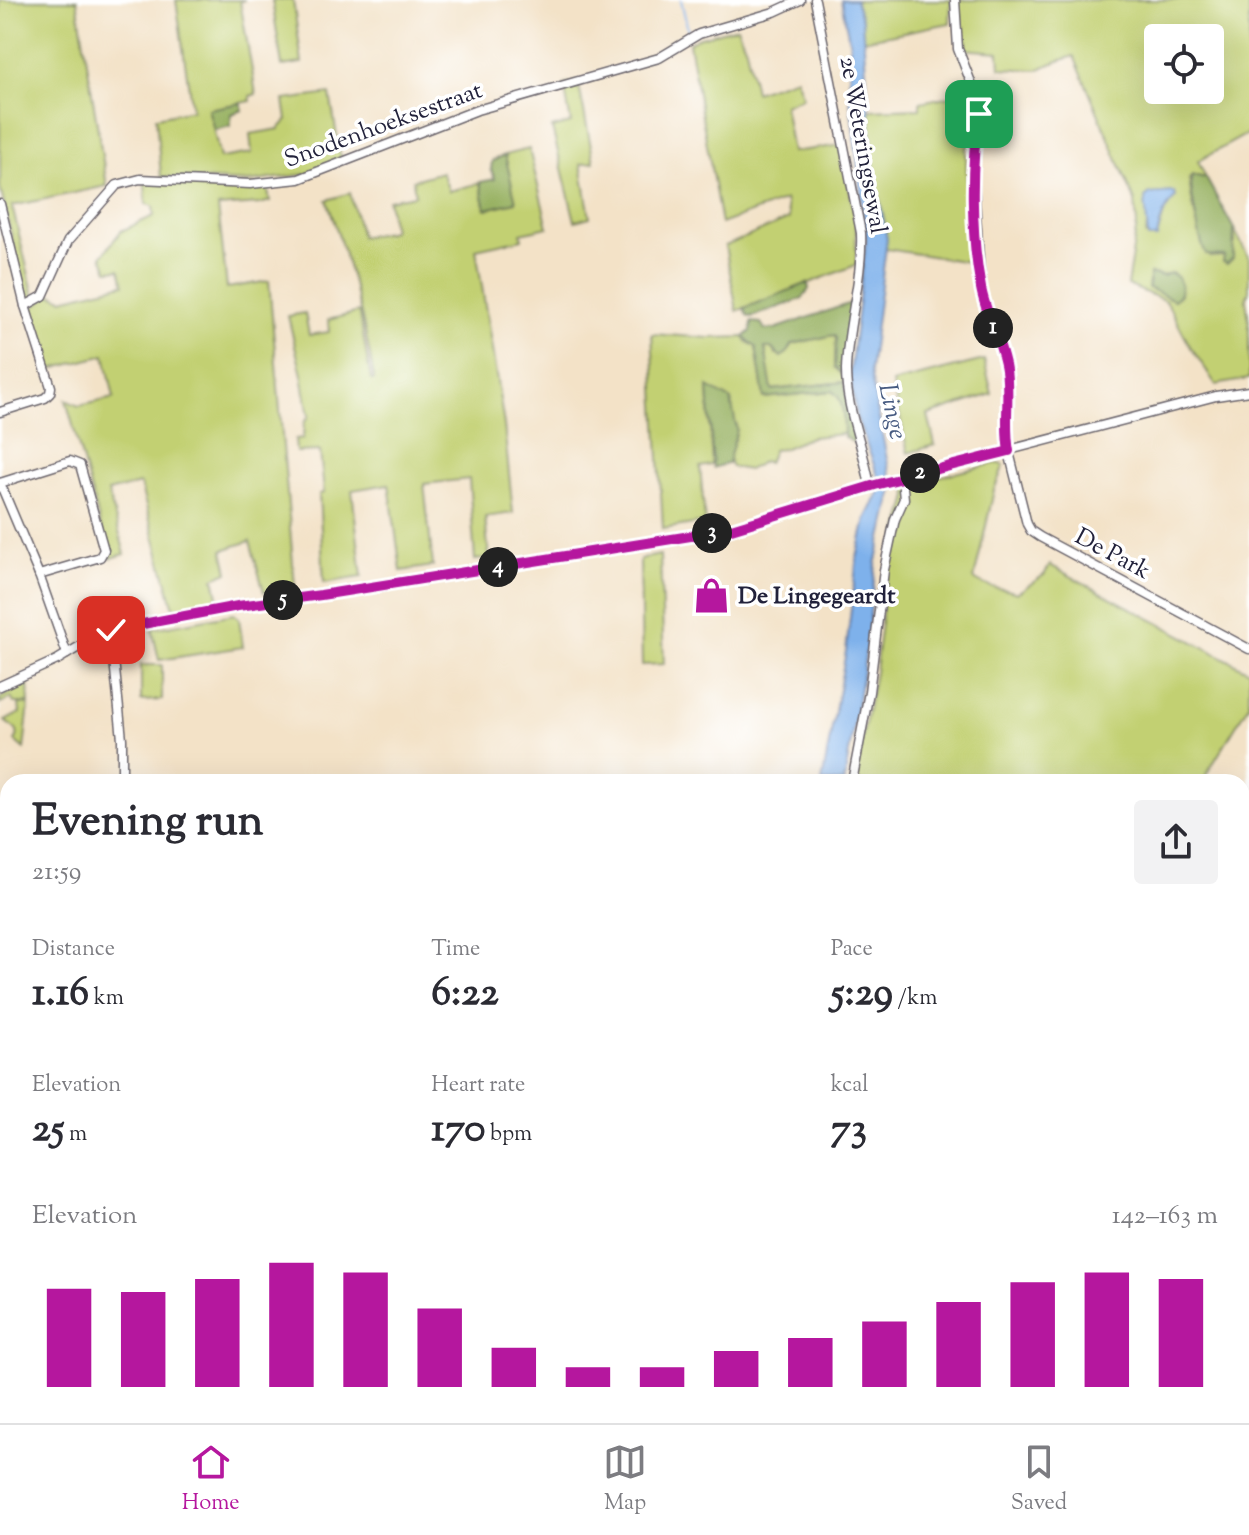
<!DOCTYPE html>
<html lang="en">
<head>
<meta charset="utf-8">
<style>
  :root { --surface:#fff; --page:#f2f2f3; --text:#2b2b33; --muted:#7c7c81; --line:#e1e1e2; --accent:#b5179e }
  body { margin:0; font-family:"Sorts Mill Goudy",serif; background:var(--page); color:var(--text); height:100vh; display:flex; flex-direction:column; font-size:30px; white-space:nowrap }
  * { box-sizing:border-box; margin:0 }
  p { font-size:26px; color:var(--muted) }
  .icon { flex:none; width:44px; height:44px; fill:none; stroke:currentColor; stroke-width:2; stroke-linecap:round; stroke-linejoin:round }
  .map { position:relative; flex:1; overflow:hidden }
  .panel { position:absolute; left:0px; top:774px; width:1250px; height:650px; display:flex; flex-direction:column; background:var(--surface); border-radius:24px 24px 0 0; box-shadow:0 8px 32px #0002 }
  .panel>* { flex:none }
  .tools { position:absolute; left:1144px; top:24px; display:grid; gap:16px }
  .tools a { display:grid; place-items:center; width:80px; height:80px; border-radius:8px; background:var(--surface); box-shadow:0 8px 32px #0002; font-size:40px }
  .pin { position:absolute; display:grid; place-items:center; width:68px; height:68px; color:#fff; margin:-34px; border-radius:16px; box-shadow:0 4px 12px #0006 }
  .km { position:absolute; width:40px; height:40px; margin:-20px; border-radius:50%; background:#222; color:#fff; font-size:22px; line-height:40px; text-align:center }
  .round { display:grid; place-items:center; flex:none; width:84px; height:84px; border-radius:8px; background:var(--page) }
  .summary { display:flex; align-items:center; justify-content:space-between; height:136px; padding:0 32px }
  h1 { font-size:44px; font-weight:800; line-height:60px }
  .metrics { display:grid; grid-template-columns:repeat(3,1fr); gap:12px; height:136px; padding:8px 32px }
  .metrics div { display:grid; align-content:center }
  .metrics b { font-size:40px; font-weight:800 }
  .metrics small { font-size:22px; font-weight:400 }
  .metrics p { font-size:22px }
  .chart { height:224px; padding:16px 32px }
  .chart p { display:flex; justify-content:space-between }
  .chart svg { width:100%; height:144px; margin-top:8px; stroke:var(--accent); stroke-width:6 }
  .tab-bar { display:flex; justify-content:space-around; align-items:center; height:112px; border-top:2px solid var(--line); background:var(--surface); font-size:22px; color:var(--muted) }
  .tab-bar a { display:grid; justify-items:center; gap:4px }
  .tab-bar .selected { color:var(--accent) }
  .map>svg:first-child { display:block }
</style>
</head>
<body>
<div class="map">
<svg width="1249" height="1423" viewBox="0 0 1249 1423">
  <rect width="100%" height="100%" fill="#fff"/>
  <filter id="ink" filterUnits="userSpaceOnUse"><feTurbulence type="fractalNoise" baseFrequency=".0125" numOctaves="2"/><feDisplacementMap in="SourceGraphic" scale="16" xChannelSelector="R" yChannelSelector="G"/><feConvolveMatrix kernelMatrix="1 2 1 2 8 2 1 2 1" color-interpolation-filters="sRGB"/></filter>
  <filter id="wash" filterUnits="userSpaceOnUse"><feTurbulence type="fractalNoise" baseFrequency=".006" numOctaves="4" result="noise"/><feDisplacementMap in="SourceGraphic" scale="32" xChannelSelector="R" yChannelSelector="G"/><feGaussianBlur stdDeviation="1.8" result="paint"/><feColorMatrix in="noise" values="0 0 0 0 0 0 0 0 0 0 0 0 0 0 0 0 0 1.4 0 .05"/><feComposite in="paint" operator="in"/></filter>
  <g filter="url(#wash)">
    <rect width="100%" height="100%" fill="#f3e2c7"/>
    <g fill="#c2d072" stroke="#727956" stroke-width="2" fill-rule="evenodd">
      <polygon points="0,0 77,0 107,186 12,206 35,300 31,302 27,300 0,188"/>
      <polygon points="176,0 245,0 240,1 256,94 250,96 251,101 209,109 220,158 252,153 250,134 279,129 287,120 284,100 330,94 340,154 344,159 307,174 249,182 161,177 156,117 192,110"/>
      <polygon points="272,0 293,0 302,63 282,66"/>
      <polygon points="855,0 951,0 950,23 863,40 862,21"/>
      <path d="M 957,0 L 1249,0 L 1249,133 L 1198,161 L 1206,178 L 1192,175 L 1189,179 C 1192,204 1198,237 1210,257 L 1224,256 L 1235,243 L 1234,229 L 1249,258 L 1249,291 L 1246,299 L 1249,322 L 1249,379 L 1216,385 L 1190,346 L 1166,301 L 1127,285 L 1137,225 L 1135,201 L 1074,56 L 1050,64 L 1038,70 L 1000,68 L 999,52 L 961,49 ZM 1158,38 L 1210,38 L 1210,90 L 1158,90 ZM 1174,192 L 1176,197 L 1166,207 L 1158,233 L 1146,236 L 1150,194 ZM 1170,273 L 1181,284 L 1180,294 L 1174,300 L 1151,289 L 1152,274 L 1163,276 Z"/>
      <polygon points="737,27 746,48 755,92 796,78 803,97 784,105 792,152 841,145 856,223 856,265 737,311 725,246 789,219 785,200 721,224 689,43 697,38"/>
      <polygon points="578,81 594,162 581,164 590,217 575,221 552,128 571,123 564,85"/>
      <polygon points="972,92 976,103 970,146 966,147 969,262 886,249 886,229 874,171 868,110 920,108 920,102"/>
      <path d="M 529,149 L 548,227 L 521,233 L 522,239 L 476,249 L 504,425 L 513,513 L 485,517 L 489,558 L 475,560 L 469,479 L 424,484 L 433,566 L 401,571 L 389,484 L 352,490 L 362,577 L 324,583 L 319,494 L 324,493 L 320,451 L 296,452 L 295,439 L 303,438 L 304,423 L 309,416 L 302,375 L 288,316 L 305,313 L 309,335 L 329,332 L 328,320 L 359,312 L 371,380 L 374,380 C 364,314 348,263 327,200 L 350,193 L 361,237 L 393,231 L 388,200 L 415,195 L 413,180 L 442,172 L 449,191 L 480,183 L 486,209 L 515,202 L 505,155 Z"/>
      <polygon points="145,182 267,186 270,201 260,204 218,207 227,288 269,281 295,587 264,592 250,541 223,550 228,572 214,578 219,601 174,609 140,484 108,492 125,554 111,558 107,549 66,400 79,406 114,398 105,355 48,370 31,313 32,308 51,294 63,299 124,284 120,269 108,270 102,256 121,231 154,216 153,206 146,204"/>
      <path d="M 652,334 L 710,338 L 744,337 L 746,341 L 756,347 L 764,398 L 832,391 C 843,397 847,422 843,434 L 811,437 L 785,448 L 773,450 L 768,463 L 764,461 L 748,470 L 732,467 L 728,458 L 731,400 L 708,388 L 712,465 L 700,467 L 705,522 L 663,529 Z"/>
      <polygon points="834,335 836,337 835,367 843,375 844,382 771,390 765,347 771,348 776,354 787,353 792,344"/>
      <polygon points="984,360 992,394 928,415 935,445 908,453 892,383"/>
      <path d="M 997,463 L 1004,465 L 994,490 L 974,579 C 988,589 1001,587 1017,593 L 1044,575 L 1050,565 L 1249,671 L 1249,704 L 1202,782 L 854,782 L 875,672 L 886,581 L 908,496 L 907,488 L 912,483 Z"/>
      <polygon points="660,555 664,664 642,665 640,559"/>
      <polygon points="234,614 239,618 243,647 159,660 152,629"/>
      <polygon points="141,665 162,665 162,700 141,701"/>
      <polygon points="28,683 29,703 14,703 11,698 0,704 0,698"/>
      <path d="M 19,704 L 29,704 L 24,749 L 15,741 C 23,729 10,727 5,721 L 20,713 Z"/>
      <polygon points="1249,903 1249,1121 1242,1128 1242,916"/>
      <polygon points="0,1157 8,1159 8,1217 0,1217"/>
      <polygon points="0,1289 8,1291 8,1349 0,1350"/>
      <polygon points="1242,1349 1249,1352 1249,1423 949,1423 950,1416 1242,1416"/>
      <polygon points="0,1389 8,1391 8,1416 45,1416 41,1423 0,1423"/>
      <polygon points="94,1416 591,1416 588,1423 90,1423"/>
    </g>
    <g fill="#99b264" stroke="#5e6a50" stroke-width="2">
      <polygon points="241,103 243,110 231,114 231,126 214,130 208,109"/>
      <polygon points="505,155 516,202 486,209 480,182 495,179 491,170 492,161"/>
      <path d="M 1192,175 L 1206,178 L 1234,229 L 1233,258 L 1227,264 L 1223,262 L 1224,256 L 1206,255 C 1201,247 1188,184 1192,175 Z"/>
      <path d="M 1170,273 C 1180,275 1182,285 1180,294 L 1174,300 L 1148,288 L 1150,274 L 1163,276 Z"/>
      <polygon points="808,283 809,289 802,299 751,317 748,316 744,308"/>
      <path d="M 851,303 L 843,375 L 835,367 L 836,338 L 834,335 L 793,344 L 787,353 L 781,357 L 771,348 L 765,348 L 772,390 L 844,382 L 856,444 L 844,437 C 843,423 846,400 832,391 L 764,398 L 756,347 L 744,337 L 751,331 L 752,322 L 761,323 L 765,330 L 775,329 Z"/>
      <polygon points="708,387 731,400 737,430 728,463 713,468"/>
      <polygon points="1249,1159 1249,1247 1242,1253 1242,1165"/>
      <polygon points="1242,1268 1249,1270 1249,1352 1242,1349"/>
    </g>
    <g fill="#7eb1eb" stroke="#506a93" stroke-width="2">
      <polygon points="841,0 855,0 862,21 874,171 887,239 870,371 893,490 876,565 864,665 844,782 822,782 846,651 857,558 866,519 879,493 878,476 856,416 850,373 866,240 849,91 850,45"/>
      <path d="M 1174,192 L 1176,197 C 1163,210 1160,221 1157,238 L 1148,238 L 1145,198 L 1150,194 Z"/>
    </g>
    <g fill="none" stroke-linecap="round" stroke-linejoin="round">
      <g stroke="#7eb1eb" stroke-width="2">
        <polyline points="681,0 688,30"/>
        <polyline points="949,1423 950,1416"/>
      </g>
    </g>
  </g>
  <g filter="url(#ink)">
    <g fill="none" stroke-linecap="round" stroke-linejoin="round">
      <defs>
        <g id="minor">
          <path d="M 815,0 L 861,233 C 863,279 847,324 846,370 C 846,411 864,447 870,487"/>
          <polyline points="955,0 958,49 979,103 973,168 981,288 987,314 1004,358 1008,396 1007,444 1027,524 1031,531 1040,537 1249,649"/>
          <polyline points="0,204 25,306 51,387 50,393 45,398 0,412"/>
          <polyline points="25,306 43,296 68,241 117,185 140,179 250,184 299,179 477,110 659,58 699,34 774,12 800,0"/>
          <polyline points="0,483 70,461 80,465 104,550 100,557 39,575"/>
          <polyline points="0,483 39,575 67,654"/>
          <polyline points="111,630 122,739 122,782"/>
          <polyline points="0,686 57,660 100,634 130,626 250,604 361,589 728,530 875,485 1216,396 1249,391"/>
          <polyline points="852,782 869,692 884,570 895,519 904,499 902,478"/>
          <polyline points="0,809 8,810"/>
          <polyline points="0,898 8,899"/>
          <polyline points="3,968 8,1063"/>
          <polyline points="0,1128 8,1130"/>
          <polyline points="0,1153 8,1154"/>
          <polyline points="0,1219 8,1220"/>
          <polyline points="0,1284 8,1286"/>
          <polyline points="0,1386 6,1385 8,1381"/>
          <polyline points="46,1423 49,1416"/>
          <polyline points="634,1423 636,1416"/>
        </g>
      </defs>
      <use href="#minor" stroke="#6b656c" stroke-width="11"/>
      <use href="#minor" stroke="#fff" stroke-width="8"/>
    </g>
  </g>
  <g fill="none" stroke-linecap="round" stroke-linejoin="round" filter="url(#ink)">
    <defs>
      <path id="route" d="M 111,630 L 238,606 L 321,595 L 728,530 L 875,485 L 1009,451 C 1004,425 1010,397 1006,370 C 1002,342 986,316 981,288 C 971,235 970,166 979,114"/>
    </defs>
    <use href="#route" stroke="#fff" stroke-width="16"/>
    <use href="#route" stroke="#b5179e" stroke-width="10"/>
  </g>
  <defs>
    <symbol id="shop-bare" viewBox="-9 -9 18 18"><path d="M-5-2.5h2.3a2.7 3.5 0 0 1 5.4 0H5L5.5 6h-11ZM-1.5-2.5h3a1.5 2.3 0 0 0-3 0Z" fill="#b5179e" stroke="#fff" stroke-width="2.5" paint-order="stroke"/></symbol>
  </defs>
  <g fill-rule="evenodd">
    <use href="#shop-bare" x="686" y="570" width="51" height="51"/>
  </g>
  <g text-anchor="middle" stroke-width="7" stroke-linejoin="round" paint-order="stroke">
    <g font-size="24" fill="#22223b" stroke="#fff">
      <text transform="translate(383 124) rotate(-20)" y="8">Snodenhoeksestraat</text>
      <text transform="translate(864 145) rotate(80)" y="8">2e Weteringsewal</text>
      <text transform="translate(1113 553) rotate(28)" y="8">De Park</text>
    </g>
    <g font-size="24" font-weight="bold" fill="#22223b" stroke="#fff" text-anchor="start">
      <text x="738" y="603">De Lingegeardt</text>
    </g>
    <g font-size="26" font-style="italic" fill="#475b81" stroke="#fff">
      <text transform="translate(894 411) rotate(78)" y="9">Linge</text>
    </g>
  </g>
</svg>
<div class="tools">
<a><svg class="icon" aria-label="locate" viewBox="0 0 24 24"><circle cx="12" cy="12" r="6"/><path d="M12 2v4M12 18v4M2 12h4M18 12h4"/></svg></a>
</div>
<div class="pin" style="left:979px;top:114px;background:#1e9e55"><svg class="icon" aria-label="arrive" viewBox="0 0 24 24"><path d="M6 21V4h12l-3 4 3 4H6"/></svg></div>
<div class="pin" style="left:111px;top:630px;background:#d93025"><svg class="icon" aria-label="check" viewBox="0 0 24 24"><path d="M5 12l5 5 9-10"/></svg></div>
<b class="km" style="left:993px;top:328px">1</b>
<b class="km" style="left:920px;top:473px">2</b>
<b class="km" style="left:712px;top:533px">3</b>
<b class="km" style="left:498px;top:567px">4</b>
<b class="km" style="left:283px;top:600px">5</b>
<section class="panel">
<div class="summary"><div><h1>Evening run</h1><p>21:59</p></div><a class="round"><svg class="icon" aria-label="share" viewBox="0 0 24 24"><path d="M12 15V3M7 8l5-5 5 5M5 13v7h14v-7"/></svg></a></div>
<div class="metrics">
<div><p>Distance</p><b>1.16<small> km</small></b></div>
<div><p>Time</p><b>6:22</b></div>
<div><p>Pace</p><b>5:29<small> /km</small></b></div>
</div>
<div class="metrics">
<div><p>Elevation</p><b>25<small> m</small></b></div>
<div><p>Heart rate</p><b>170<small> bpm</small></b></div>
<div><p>kcal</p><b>73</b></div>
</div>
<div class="chart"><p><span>Elevation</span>142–163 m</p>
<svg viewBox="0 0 160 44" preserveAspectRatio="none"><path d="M5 44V14M15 44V15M25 44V11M35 44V6M45 44V9M55 44V20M65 44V32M75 44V38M85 44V38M95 44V33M105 44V29M115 44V24M125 44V18M135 44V12M145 44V9M155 44V11"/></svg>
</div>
</section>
</div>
<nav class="tab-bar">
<a class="selected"><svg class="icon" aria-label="home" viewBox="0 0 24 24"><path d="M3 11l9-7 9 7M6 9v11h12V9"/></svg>Home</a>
<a><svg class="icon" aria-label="map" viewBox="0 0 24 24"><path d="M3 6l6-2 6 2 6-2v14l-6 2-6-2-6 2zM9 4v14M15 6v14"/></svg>Map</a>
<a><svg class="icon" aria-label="saved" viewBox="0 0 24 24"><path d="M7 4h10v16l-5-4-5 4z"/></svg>Saved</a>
</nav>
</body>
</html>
